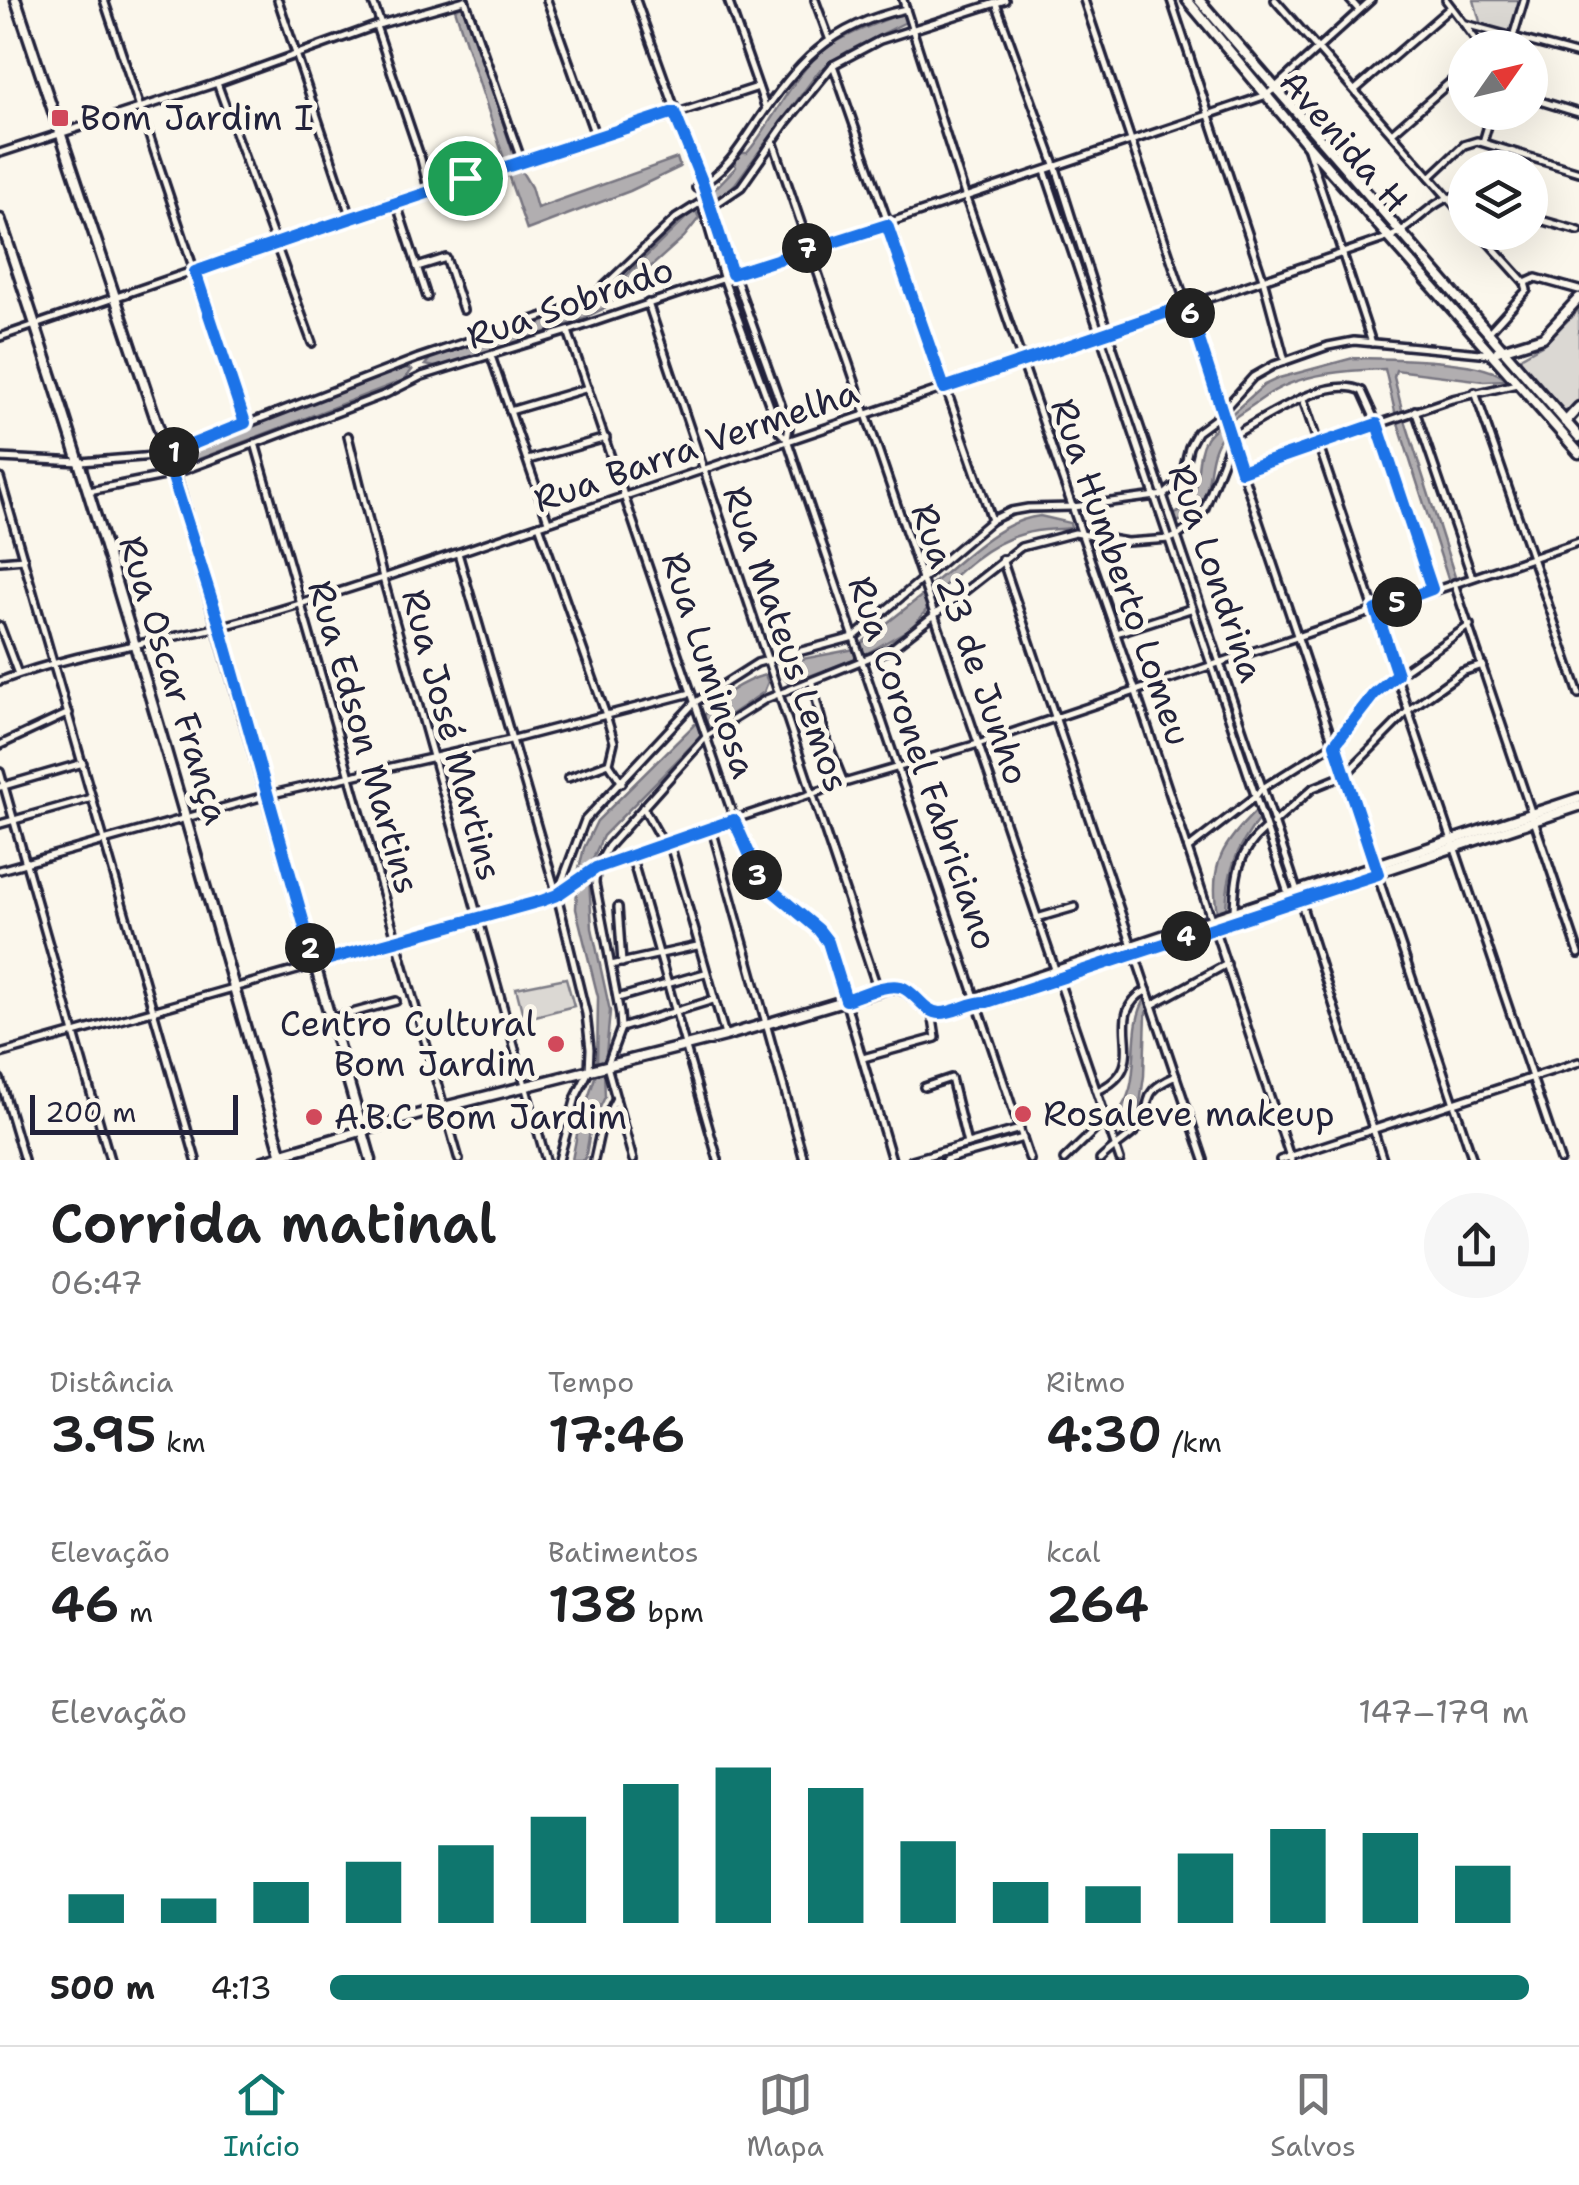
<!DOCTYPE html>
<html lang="pt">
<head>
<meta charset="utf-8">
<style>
  :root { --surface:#fff; --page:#f6f6f6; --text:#202124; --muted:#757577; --line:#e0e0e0; --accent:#0f766e }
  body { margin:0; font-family:"Shantell Sans",sans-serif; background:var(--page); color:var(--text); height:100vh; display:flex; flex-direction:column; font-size:38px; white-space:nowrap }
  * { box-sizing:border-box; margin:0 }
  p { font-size:32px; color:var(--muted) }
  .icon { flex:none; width:55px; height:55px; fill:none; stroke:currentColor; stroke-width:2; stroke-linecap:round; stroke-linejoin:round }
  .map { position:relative; height:1160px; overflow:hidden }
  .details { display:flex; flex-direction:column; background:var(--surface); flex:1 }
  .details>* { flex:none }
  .needle { width:65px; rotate:56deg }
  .fabs { position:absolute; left:1448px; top:30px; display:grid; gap:20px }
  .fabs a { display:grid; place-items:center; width:100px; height:100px; border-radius:50%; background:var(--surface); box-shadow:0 10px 40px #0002; font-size:50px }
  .scale { position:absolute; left:30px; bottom:25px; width:208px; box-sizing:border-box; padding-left:10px; border:5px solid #22223b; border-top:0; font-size:28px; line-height:35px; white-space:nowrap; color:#22223b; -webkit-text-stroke:8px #fbf7ec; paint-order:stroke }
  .pin { position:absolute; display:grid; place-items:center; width:85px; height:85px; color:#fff; margin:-42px; border:5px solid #fff; border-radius:50%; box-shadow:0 2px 10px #0007 }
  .km { position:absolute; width:50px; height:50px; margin:-25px; border-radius:50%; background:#222; color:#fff; font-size:28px; line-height:50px; text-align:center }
  .round { display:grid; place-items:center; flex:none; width:105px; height:105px; border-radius:52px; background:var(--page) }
  .head { display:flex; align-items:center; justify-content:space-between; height:170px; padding:0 50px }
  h1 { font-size:55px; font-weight:600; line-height:75px }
  .figures { display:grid; grid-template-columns:repeat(3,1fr); gap:15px; height:170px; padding:10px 50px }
  .figures div { display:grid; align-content:center }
  .figures b { font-size:50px; font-weight:600 }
  .figures small { font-size:28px; font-weight:400 }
  .figures p { font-size:28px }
  .chart { height:280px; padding:20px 50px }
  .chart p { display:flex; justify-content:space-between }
  .chart svg { width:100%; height:180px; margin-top:10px; stroke:var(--accent); stroke-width:6 }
  ul { padding:0 50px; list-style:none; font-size:32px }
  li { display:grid; grid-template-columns:160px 120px 1fr; align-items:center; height:75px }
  li i { height:25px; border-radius:12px; background:var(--accent) }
  .menu { display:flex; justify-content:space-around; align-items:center; height:140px; border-top:2px solid var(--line); background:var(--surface); font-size:28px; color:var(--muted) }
  .menu a { display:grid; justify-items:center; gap:5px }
  .menu .on { color:var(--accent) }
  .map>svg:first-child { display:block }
</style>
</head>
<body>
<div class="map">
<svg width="1579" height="1160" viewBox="0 0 1579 1160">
  <rect width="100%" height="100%" fill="#fbf7ec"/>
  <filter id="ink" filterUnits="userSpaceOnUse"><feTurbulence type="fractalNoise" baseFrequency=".01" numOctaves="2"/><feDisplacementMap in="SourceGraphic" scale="20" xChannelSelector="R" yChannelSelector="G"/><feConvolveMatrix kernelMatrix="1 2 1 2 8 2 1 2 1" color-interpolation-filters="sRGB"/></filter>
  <g filter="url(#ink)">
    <g fill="#dbd8d3" stroke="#7e7d87" stroke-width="2.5">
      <polygon points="1474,0 1523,0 1512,40 1482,29"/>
      <polygon points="1579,309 1579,403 1564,416 1517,364 1522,356 1545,343"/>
      <polygon points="566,978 574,1006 524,1019 516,988"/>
    </g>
    <g fill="#b1aeb0" stroke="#787681" stroke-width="2.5">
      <polygon points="464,5 516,162 506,165 455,9"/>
      <path d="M 904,12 L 908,21 L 848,51 L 819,71 L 735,184 L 720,199 L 717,198 L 713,191 L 736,167 L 734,162 L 740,153 L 747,153 C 775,121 792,73 827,48 C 850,32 879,23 904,12 Z"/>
      <polygon points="677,158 680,167 630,191 527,230 507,172 519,167 531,187 537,208"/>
      <polygon points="695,209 699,218 684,237 605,308 576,322 440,368 425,365 433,355 532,326 601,300"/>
      <path d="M 1353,358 C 1384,359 1487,358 1506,380 L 1484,381 L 1396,370 L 1394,377 L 1403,414 L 1396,416 L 1385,369 C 1348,370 1302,373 1269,394 C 1256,403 1243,412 1229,421 L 1228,417 L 1264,385 L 1279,378 Z"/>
      <polygon points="404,367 412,370 404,380 176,468 173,459 203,446 228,431"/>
      <path d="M 1223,420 L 1226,430 C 1197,465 1225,500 1176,523 L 1173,515 C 1207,501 1191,464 1206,438 C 1210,432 1218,426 1223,420 Z"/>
      <polygon points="1405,420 1456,580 1449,582 1398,423"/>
      <path d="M 1040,516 L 1070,523 L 1071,528 C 1055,530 1039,529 1023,534 C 988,543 957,573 932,598 L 928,587 C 961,562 997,521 1040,516 Z"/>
      <polygon points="924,594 928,608 911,628 864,655 859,645"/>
      <polygon points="855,649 859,657 789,684 778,671 781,663"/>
      <path d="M 765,675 L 768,682 L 764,692 L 709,729 L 704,716 C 717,697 743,681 765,675 Z"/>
      <polygon points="699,720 704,733 603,836 587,872 576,881 584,848 597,821"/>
      <path d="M 1256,811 L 1259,819 C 1236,848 1227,873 1226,910 L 1217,913 C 1209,864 1223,843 1256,811 Z"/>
      <polygon points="589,879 592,928 610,1011 605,1065 597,1068 598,997 576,909 577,888"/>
      <path d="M 1147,996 L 1150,1007 L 1146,1013 L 1144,1076 L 1139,1111 L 1115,1133 L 1111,1119 C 1149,1088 1122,1034 1147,996 Z"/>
      <polygon points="604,1071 605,1097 591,1126 585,1160 572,1160 578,1129 596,1074"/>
    </g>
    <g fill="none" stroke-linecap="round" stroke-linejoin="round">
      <defs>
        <g id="street">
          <polyline points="104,0 245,423"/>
          <polyline points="278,0 351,218"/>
          <polyline points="372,0 381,24"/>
          <polyline points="465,0 522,162"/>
          <polyline points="547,0 596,138"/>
          <polyline points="636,0 789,427 787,439 1030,1160"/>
          <polyline points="728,0 766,109"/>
          <polyline points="815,0 829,38"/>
          <polyline points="903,0 966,198 1135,689 1291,1160"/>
          <polyline points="1084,0 1473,1160"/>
          <polyline points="1171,0 1263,279 1285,361"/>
          <polyline points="1275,0 1465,217"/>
          <polyline points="1350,0 1359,10"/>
          <polyline points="1446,0 1482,48"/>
          <polyline points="996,3 1056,168 1108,333 1291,872 1383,1160"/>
          <polyline points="1465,24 1579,55"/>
          <polyline points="376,26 421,159 428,189"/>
          <polyline points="1494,48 1513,37 1524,0"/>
          <polyline points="833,65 992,520"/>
          <polyline points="217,83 312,343"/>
          <polyline points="1355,90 1451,7"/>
          <polyline points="1530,98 1579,113"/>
          <polyline points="1392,133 1465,69"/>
          <polyline points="1483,142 1492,112"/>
          <polyline points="774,144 1120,1160"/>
          <polyline points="1307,146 1372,343"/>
          <polyline points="0,153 217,83 381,24 465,0"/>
          <polyline points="1045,171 1288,893"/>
          <polyline points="1430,177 1464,145 1477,141 1579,172"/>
          <path d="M 696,188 C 724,173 738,151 755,125 C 797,63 829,25 906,9"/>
          <polyline points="396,202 427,297"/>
          <polyline points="704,211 723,277 779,431 787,439"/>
          <polyline points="704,212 741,187 785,124 833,65 880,40 1005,0"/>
          <polyline points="1530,217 1579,231"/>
          <polyline points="1479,232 1525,283"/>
          <polyline points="417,267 446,258 463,310"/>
          <polyline points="648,303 878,990"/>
          <polyline points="568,331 744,848 762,882 818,929 828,942 892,1160"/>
          <polyline points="1489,332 1527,290 1525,283 1536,278 1579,290"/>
          <polyline points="0,337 428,190 499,171 758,87"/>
          <polyline points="491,356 548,521"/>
          <polyline points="1475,392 1579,694"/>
          <polyline points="1303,399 1560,1160"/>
          <polyline points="1415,410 1472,577"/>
          <polyline points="510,411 588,388"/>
          <polyline points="348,436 383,578 546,1160"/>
          <path d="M 1230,437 C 1263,420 1326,374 1362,391 L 1377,424 L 1432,589"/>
          <polyline points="255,443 459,1160"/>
          <polyline points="0,458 81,462 166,455 418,358 562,310 594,296 676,218 706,199"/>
          <polyline points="528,460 606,438"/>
          <polyline points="1241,471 1452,399 1517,384"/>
          <polyline points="0,478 196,1160"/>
          <polyline points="89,491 174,474 386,394 422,376 568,331 1267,95 1371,0"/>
          <polyline points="539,525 606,715 614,742 609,763 622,783"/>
          <polyline points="458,553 557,895 586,1014 590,1049 589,1071 576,1097 559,1160"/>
          <polyline points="1002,559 1204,1160"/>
          <polyline points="0,561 24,559"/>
          <polyline points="1454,583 1579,954"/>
          <polyline points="0,626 18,674"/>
          <polyline points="1116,633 1193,608"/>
          <path d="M 0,681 C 71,654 145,644 219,627 C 274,613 328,595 383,578 L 1390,237 C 1417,227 1434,193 1465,196"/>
          <polyline points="812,683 826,738 844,783"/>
          <polyline points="0,745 69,713"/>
          <polyline points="0,772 110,1160"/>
          <polyline points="568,778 609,763"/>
          <polyline points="0,787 83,763"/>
          <polyline points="643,807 663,843"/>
          <polyline points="0,824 92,798"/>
          <polyline points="1273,824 1313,788 1345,775 1410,709 1462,672 1483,665"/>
          <polyline points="712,829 804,1160"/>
          <polyline points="669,841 725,1035"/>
          <polyline points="1189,848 1255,797 1261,789 1335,743 1387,682 1470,625"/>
          <polyline points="631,855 718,1160"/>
          <polyline points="0,870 268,795 510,740 691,693"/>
          <polyline points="558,892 585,820 694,703 757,663 854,637 992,520 1011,511 1028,508 1073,507 1164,495 1181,480 1189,447 1197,432 1216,418 1253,377 1274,365 1328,346 1354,341 1491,354"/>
          <polyline points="618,907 622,963"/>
          <path d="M 1234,912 C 1235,878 1237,853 1264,830"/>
          <polyline points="1037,918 1075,907"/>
          <polyline points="611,965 697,946"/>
          <polyline points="618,998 705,973"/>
          <polyline points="1152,1005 1227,964"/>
          <polyline points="330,1019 396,1001"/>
          <polyline points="621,1028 713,1000"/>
          <polyline points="0,1054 541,901 557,895 596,868 663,843 844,783 978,744 1579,542"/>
          <polyline points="863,1058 936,1038 932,1012"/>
          <polyline points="0,1079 24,1160"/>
          <polyline points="924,1087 951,1078 967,1144"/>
          <path d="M 1097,1091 C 1158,1064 1097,1017 1147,990"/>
          <polyline points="262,1160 282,1154"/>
          <polyline points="594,1160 601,1128 616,1098"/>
          <polyline points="633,1160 607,1066 621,1028 620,1014 595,883 596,868 608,847 707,736 766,699 891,649 1021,547 1075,533 1127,542 1170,539 1179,535 1196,522 1204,510 1231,440"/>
          <polyline points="912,1160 1020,1129"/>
          <polyline points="945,1160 1023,1138"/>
          <polyline points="1064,1160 1106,1119"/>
          <path d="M 1100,1160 C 1110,1149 1134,1135 1139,1127 C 1155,1101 1137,1093 1176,1076"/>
          <polyline points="1280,1160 1579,1062"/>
        </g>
        <g id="secondary">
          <polyline points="16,0 175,477 371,1160"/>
          <polyline points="1187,0 1306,143 1579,453"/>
          <polyline points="1199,0 1579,437"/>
          <path d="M 0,219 C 105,529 194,845 283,1160"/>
          <polyline points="1498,351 1543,337 1579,298"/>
          <polyline points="1565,422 1579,407"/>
          <polyline points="977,1001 984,995 1579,798"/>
          <path d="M 282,1154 L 444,1107 L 725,1036 L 891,987 C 913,986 920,1012 940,1013 C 955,1013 970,1001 987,1002 L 1579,806"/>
        </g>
      </defs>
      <use href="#street" stroke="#22223b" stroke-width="12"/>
      <use href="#secondary" stroke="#22223b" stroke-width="15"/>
      <use href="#street" stroke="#fbf7ec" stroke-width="5"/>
      <use href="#secondary" stroke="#fbf7ec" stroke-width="8"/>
    </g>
  </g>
  <g fill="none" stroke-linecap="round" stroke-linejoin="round" filter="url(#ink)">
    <defs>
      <path id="route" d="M 674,112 L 703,184 L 732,274 L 887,225 L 944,388 L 1188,305 L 1241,471 L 1377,424 L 1432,589 L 1376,610 L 1397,674 L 1374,694 L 1335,744 L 1378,874 L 987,1002 C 970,1001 956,1013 940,1013 C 924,1013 915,991 901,987 C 885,983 862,995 846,1000 L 828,942 L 818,929 L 762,882 L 734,820 L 596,868 L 557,895 L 541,901 L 315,963 L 220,626 L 166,455 L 245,423 L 195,272 C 354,215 514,165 674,112 Z"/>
    </defs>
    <use href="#route" stroke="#fff" stroke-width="20"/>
    <use href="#route" stroke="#1a73e8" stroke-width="12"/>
  </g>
  <g fill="#d1495b" stroke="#fbf7ec" stroke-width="4">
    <rect x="50" y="108" width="20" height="20" rx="5"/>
    <circle cx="556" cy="1044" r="10"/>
    <circle cx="1023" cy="1114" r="10"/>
    <circle cx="314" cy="1117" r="10"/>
  </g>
  <g text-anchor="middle" stroke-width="10" stroke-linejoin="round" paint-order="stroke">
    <g font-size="35" fill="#22223b" stroke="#fbf7ec" text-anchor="start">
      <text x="80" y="130">Bom Jardim I</text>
      <text x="536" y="1036" text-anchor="end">Centro Cultural<tspan x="536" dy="40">Bom Jardim</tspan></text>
      <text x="1043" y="1126">Rosaleve makeup</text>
      <text x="334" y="1129">A.B.C Bom Jardim</text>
    </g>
    <g font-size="35" fill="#22223b" stroke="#fbf7ec">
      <text transform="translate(1344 141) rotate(49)" y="12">Avenida H</text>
      <text transform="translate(570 303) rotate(-19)" y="12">Rua Sobrado</text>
      <text transform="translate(696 446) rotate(-19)" y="12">Rua Barra Vermelha</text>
      <text transform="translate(1121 572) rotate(71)" y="12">Rua Humberto Lomeu</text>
      <text transform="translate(1216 573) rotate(71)" y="12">Rua Londrina</text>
      <text transform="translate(786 639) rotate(71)" y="12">Rua Mateus Lemos</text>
      <text transform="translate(970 644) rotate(71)" y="12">Rua 23 de Junho</text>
      <text transform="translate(709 665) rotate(72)" y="12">Rua Luminosa</text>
      <text transform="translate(174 680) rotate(73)" y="12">Rua Oscar França</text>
      <text transform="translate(452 735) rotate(75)" y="12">Rua José Martins</text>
      <text transform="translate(364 737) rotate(74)" y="12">Rua Edson Martins</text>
      <text transform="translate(923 763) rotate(71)" y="12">Rua Coronel Fabriciano</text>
    </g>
  </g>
</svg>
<div class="fabs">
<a><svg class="needle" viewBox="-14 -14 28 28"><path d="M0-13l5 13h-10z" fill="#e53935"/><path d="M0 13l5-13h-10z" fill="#757577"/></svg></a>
<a><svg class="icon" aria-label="layers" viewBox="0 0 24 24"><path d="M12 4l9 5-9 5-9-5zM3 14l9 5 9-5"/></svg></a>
</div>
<div class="scale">200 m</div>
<div class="pin" style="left:465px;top:178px;background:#1e9e55"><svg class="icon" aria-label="arrive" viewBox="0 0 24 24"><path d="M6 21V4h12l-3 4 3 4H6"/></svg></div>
<b class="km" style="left:174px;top:452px">1</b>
<b class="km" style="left:310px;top:948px">2</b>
<b class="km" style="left:757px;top:875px">3</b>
<b class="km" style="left:1186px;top:936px">4</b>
<b class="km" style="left:1397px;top:602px">5</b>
<b class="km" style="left:1190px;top:313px">6</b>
<b class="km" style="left:807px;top:248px">7</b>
</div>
<section class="details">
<div class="head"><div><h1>Corrida matinal</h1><p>06:47</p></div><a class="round"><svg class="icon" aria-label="share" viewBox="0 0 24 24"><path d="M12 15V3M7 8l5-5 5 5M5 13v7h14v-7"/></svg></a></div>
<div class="figures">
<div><p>Distância</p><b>3.95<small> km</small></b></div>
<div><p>Tempo</p><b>17:46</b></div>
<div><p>Ritmo</p><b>4:30<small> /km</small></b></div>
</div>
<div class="figures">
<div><p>Elevação</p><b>46<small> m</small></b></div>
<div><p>Batimentos</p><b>138<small> bpm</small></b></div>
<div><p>kcal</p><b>264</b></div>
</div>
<div class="chart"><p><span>Elevação</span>147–179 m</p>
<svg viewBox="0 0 160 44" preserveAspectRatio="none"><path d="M5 44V37M15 44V38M25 44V34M35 44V29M45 44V25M55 44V18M65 44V10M75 44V6M85 44V11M95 44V24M105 44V34M115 44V35M125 44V27M135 44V21M145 44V22M155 44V30"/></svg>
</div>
<ul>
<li><b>500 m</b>4:13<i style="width:100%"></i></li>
</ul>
</section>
<nav class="menu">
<a class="on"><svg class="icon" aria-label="home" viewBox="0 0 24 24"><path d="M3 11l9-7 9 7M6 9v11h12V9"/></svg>Início</a>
<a><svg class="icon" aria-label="map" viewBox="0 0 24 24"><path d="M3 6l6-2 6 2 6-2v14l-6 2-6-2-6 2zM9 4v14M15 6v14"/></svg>Mapa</a>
<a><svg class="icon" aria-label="saved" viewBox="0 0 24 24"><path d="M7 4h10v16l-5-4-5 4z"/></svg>Salvos</a>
</nav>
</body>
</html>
